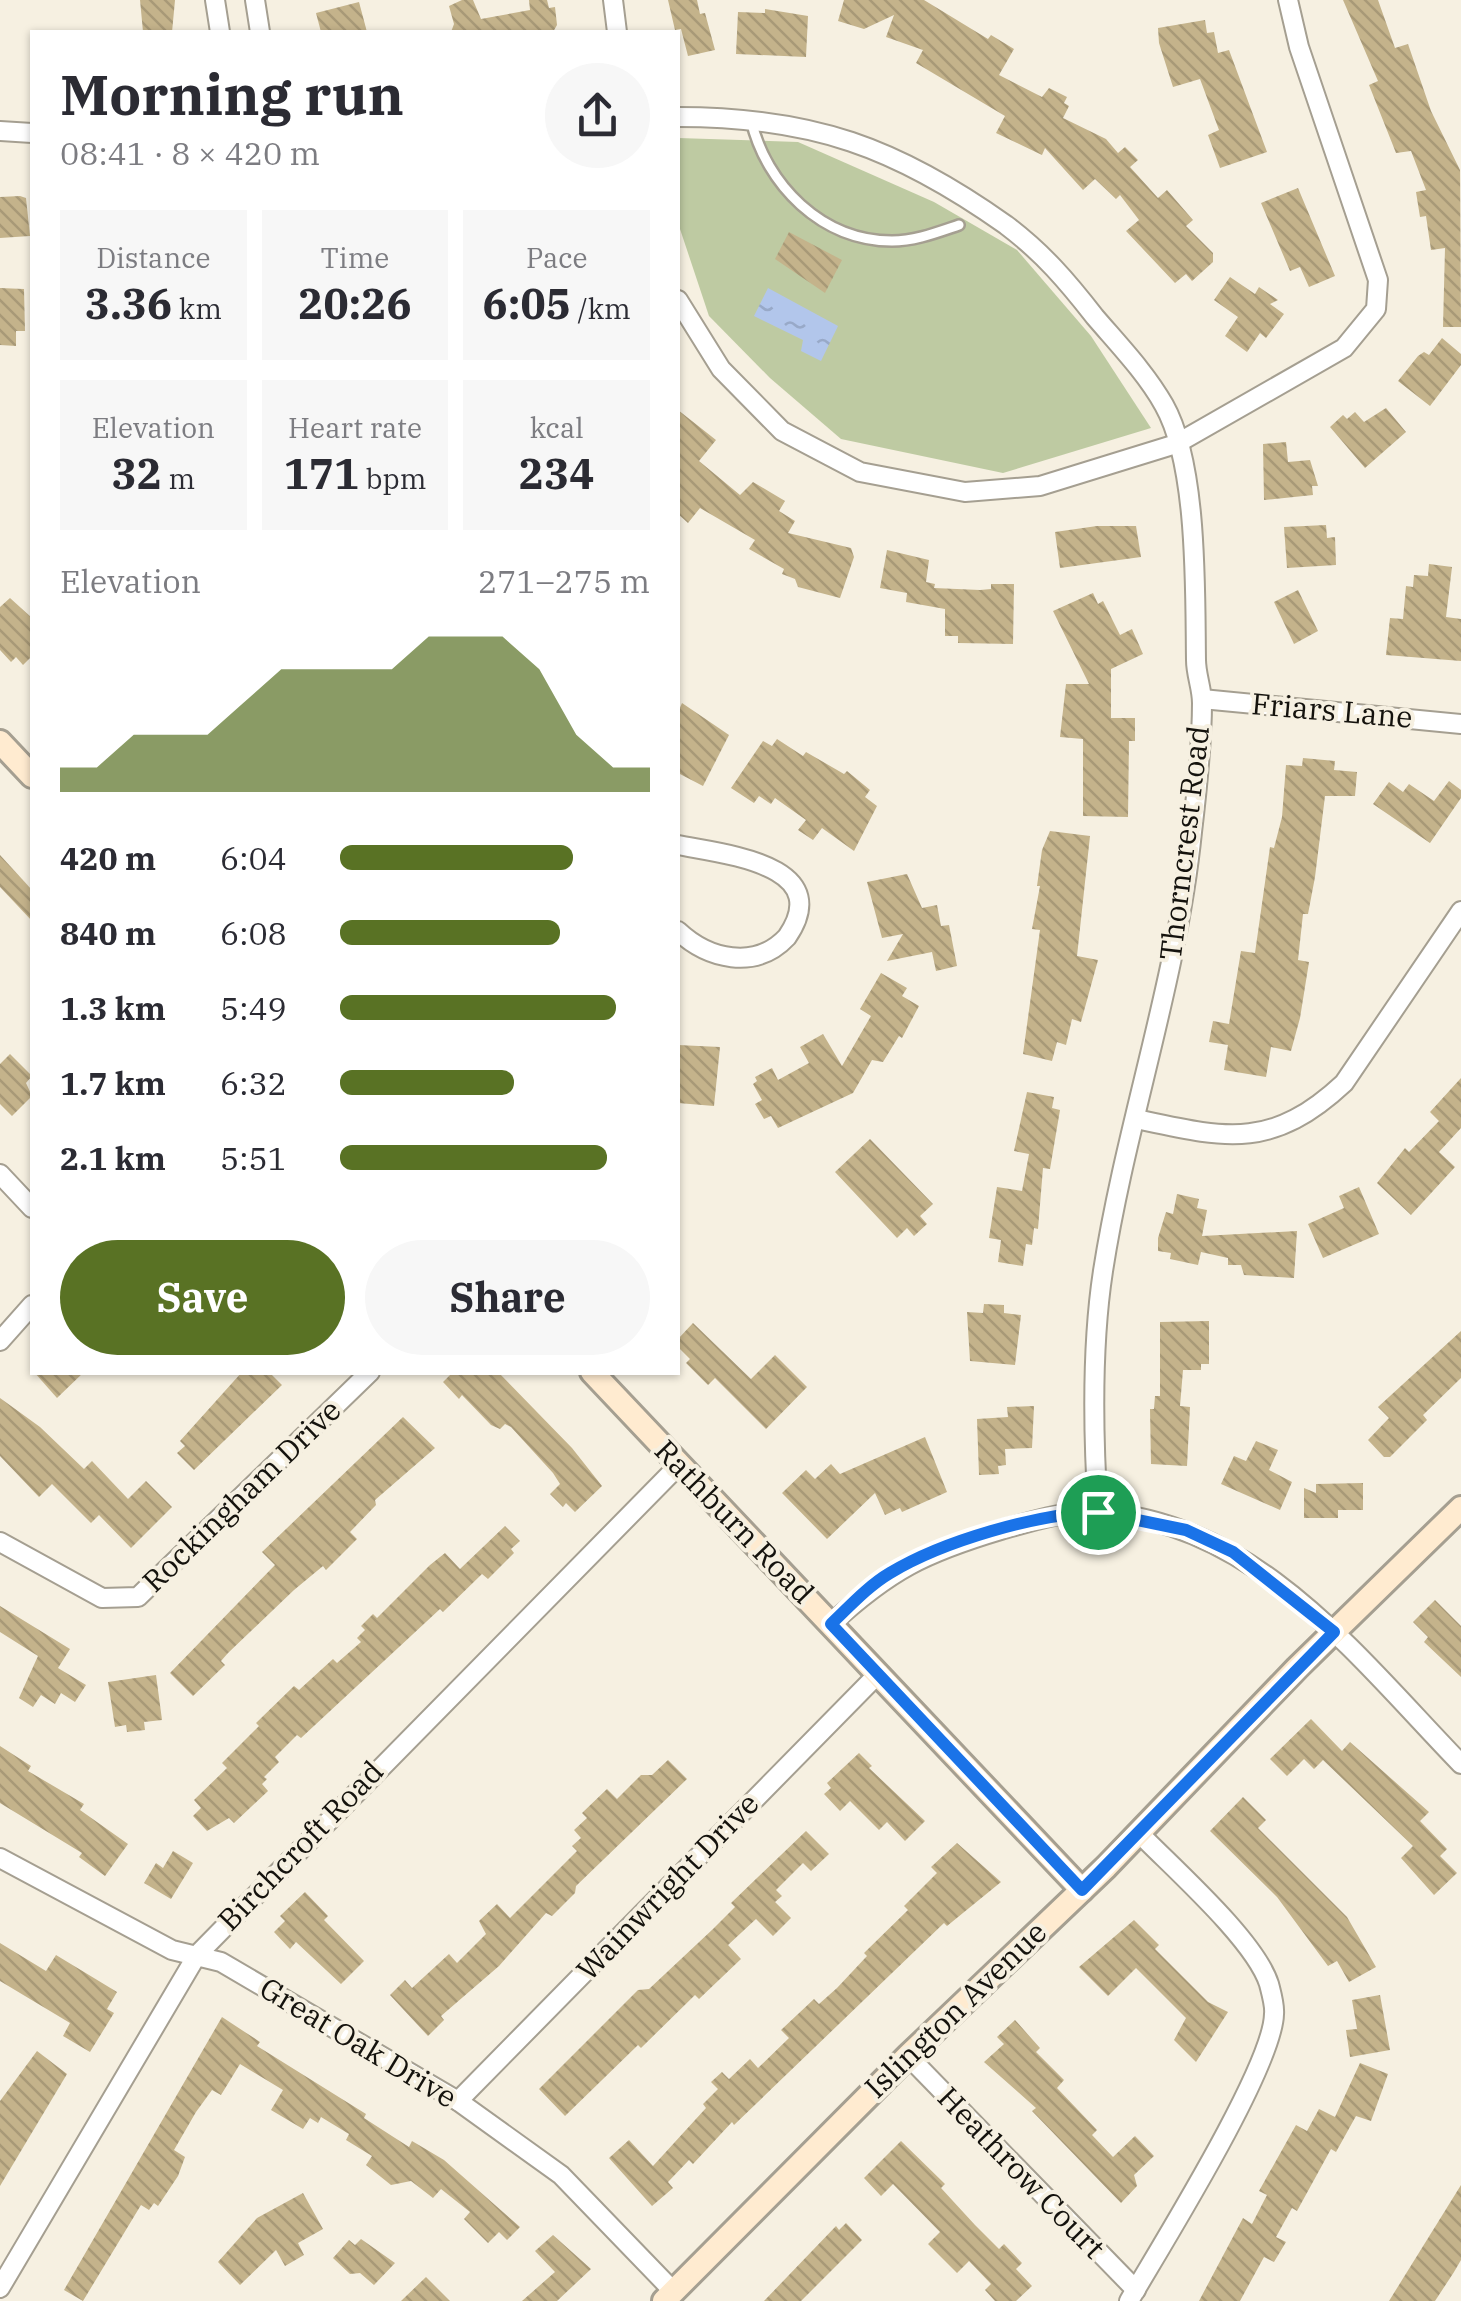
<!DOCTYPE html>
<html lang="en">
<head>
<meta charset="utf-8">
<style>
  :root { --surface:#fff; --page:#f7f7f7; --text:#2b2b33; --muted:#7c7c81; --accent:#597224 }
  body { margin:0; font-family:"IBM Plex Serif",serif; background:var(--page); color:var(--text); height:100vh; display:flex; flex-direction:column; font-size:38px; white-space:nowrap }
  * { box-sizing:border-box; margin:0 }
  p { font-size:32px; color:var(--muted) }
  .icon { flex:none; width:55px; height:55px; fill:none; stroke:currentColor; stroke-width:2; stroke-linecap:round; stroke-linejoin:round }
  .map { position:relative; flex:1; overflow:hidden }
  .details { position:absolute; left:30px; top:30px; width:650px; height:1345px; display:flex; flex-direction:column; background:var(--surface); border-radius:0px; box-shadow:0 2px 8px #0004 }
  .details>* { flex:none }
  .pin { position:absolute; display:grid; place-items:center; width:85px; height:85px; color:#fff; margin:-42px; border:5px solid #fff; border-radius:50%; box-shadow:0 2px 10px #0007 }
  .round { display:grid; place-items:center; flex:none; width:105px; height:105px; border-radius:52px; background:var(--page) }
  .summary { display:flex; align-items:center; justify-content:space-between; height:170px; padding:0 30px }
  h1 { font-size:55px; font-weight:800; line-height:75px }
  .stats { display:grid; grid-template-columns:repeat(3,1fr); gap:15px; height:170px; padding:10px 30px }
  .stats div { display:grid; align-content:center; border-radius:0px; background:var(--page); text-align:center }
  .stats b { font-size:42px; font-weight:800 }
  .stats small { font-size:28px; font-weight:400 }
  .stats p { font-size:28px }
  .chart { height:280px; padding:20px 30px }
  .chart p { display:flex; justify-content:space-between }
  .chart svg { width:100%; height:180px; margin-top:10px; fill:var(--accent); opacity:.7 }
  .action { display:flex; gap:20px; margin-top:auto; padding:20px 30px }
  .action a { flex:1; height:115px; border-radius:60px; background:var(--accent); color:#fff; font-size:40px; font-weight:800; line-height:115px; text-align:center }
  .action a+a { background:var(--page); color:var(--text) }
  ul { padding:0 30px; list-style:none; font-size:32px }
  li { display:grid; grid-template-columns:160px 120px 1fr; align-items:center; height:75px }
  li i { height:25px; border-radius:12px; background:var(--accent) }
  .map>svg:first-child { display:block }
</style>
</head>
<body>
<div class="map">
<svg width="1461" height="2301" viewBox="0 0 1461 2301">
  <defs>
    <pattern id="water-ripples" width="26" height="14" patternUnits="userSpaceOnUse" patternTransform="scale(2.5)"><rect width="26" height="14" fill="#b2c6eb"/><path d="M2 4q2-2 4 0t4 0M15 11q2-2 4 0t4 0" fill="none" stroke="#98a9c8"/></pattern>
    <pattern id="building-back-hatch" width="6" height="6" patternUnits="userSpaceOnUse" patternTransform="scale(2.5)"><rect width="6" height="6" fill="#c4b38b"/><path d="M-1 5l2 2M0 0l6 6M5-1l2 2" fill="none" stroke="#a89977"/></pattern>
  </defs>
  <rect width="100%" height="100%" fill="#f6f0e1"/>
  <polygon fill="#becaa2" points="678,138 798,142 934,202 1017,250 1091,336 1151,428 1003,473 841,439 770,378 709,316 678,223"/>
  <polygon fill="url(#water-ripples)" points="768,288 838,326 821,361 801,351 803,340 754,316"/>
  <g fill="url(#building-back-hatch)">
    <polygon points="140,0 175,0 172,32 143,32"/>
    <polygon points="462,0 473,0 481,19 530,10 529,0 547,0 549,8 555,7 557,25 553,32 451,32 454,24 449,6"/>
    <polygon points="668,0 697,0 700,14 705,13 715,50 688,56 681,29 675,30"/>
    <polygon points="844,0 924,0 988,39 991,35 1014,49 999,75 1042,97 1049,88 1067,97 1064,103 1069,106 1063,118 1106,139 1118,153 1125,147 1138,160 1130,167 1158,198 1167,190 1193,220 1186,226 1213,253 1213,262 1192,281 1186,274 1175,283 1126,231 1139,220 1120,195 1116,199 1095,179 1083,190 1045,148 1042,155 996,133 1005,116 916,63 923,50 886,37 894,15 864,29 838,21"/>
    <polygon points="1343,0 1378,0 1395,48 1408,44 1431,111 1460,170 1461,327 1443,327 1445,248 1431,250 1426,216 1420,217 1416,192 1426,190 1411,151 1396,153 1369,85 1378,81"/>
    <polygon points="359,2 367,32 321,32 316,13"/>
    <polygon points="765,9 808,16 806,57 736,54 738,12 765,13"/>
    <polygon points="1205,20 1207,33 1214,32 1218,53 1229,50 1267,152 1220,168 1208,135 1219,130 1200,79 1173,87 1159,43 1158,28"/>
    <polygon points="1298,188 1335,276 1309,287 1300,267 1290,271 1261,203"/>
    <polygon points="20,196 26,198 30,236 0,238 0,197"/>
    <polygon points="789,232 842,260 825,293 775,259"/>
    <polygon points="1230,277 1255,294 1259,287 1278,300 1270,304 1284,314 1266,338 1260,333 1247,352 1225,336 1238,317 1214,300"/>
    <polygon points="0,288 24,289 25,331 16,331 16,346 0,345"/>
    <polygon points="1442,338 1461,354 1461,365 1430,406 1398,381 1418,356 1424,352 1429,355"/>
    <polygon points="1386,408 1406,432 1365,468 1330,427 1343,415 1347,419 1355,412 1364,422"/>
    <polygon points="678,410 716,440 699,461 740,495 753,482 785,501 779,511 795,521 788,533 851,548 854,557 840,598 798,587 795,579 782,574 784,569 749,549 755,540 700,508 688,523 678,514"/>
    <polygon points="1286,442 1288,462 1310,460 1318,486 1312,486 1313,495 1264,500 1263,444"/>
    <polygon points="1326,525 1327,538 1335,537 1336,565 1287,568 1284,527"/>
    <polygon points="1097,526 1136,526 1141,557 1060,568 1055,532"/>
    <polygon points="887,550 929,560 926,582 935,584 934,588 980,590 991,589 991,584 1014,584 1013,644 958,643 958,636 945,636 945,609 906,602 907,593 880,588"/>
    <polygon points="1429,564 1452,567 1446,617 1461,619 1461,661 1386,655 1390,618 1403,619 1406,586 1413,587 1414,575 1428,576"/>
    <polygon points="1298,590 1318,631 1294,644 1274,602"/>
    <polygon points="1093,593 1098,604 1103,601 1120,635 1132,629 1143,654 1111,669 1111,718 1135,718 1135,741 1129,741 1128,817 1083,816 1083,739 1060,737 1066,684 1089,684 1053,611"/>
    <polygon points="10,598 32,618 32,656 23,665 16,657 11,662 0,650 0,607"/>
    <polygon points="682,703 729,735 703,786 678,773 678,712"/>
    <polygon points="777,739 803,756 806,752 844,774 847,771 870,790 865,797 877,806 854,851 822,828 813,840 798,830 806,820 775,798 771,804 759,796 754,803 731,788 763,741 772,746"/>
    <polygon points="1303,758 1335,761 1334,770 1357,772 1355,796 1325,796 1315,877 1308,914 1303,914 1298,960 1309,962 1300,1018 1291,1051 1271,1047 1266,1077 1224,1070 1228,1045 1209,1042 1213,1021 1229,1024 1241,951 1255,953 1270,847 1274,848 1282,817 1286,765 1302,766"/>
    <polygon points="1449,781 1461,790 1461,798 1430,843 1373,804 1389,782 1403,792 1409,784 1434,801"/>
    <polygon points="1050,831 1090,836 1077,956 1098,960 1081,1022 1072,1019 1066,1045 1057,1042 1052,1061 1023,1054 1040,930 1032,929 1040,886 1037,886 1042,850"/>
    <polygon points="0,855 32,890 32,921 0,887"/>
    <polygon points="907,874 922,908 937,905 941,926 949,925 957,966 936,971 932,952 887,961 903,934 882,938 867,882"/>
    <polygon points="881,973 907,988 902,996 919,1006 902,1038 899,1036 883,1062 872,1060 853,1093 778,1128 771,1116 764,1119 755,1104 762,1100 753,1084 757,1081 755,1077 772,1068 778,1080 809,1063 800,1047 823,1034 842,1066 871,1016 860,1009"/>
    <polygon points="678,1045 720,1047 714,1106 678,1103"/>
    <polygon points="10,1054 32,1076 26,1083 32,1096 12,1116 0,1104 0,1064"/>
    <polygon points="1461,1078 1461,1128 1439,1152 1455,1167 1411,1215 1377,1183 1405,1148 1409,1152 1439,1121 1430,1112"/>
    <polygon points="1027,1092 1054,1097 1052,1108 1060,1110 1050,1169 1043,1168 1038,1229 1034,1228 1032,1245 1026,1244 1023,1266 998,1262 1001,1240 989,1238 997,1187 1022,1191 1029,1154 1014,1151"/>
    <polygon points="870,1139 933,1204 920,1216 927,1224 914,1236 907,1228 897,1238 835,1172"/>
    <polygon points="1359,1187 1379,1234 1323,1258 1308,1224 1344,1208 1339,1196"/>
    <polygon points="1177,1194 1199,1199 1197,1208 1207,1210 1202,1236 1297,1231 1294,1278 1244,1275 1241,1265 1228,1265 1228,1258 1201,1252 1198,1265 1170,1259 1171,1253 1158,1251 1158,1238 1166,1212 1173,1214"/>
    <polygon points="984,1304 1004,1305 1004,1313 1021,1315 1015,1365 970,1361 967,1312 983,1313"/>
    <polygon points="1209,1321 1209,1364 1201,1364 1201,1370 1183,1370 1180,1406 1190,1407 1187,1466 1151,1464 1150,1409 1154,1409 1155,1396 1160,1396 1160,1322"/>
    <polygon points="693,1323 751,1379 775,1355 807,1387 766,1429 715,1378 708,1385 686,1363 690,1359 678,1347 678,1339"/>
    <polygon points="1461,1331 1461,1378 1423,1415 1427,1420 1390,1457 1384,1457 1368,1440 1389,1418 1378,1407"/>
    <polygon points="34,1372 84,1372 57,1398"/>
    <polygon points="242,1372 269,1372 282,1385 194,1470 177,1453 185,1446 180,1441"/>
    <polygon points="453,1372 498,1372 572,1448 602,1486 575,1512 566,1503 563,1507 550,1494 560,1484 553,1473 511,1427 505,1424 500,1429 491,1425 462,1395 459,1399 443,1382"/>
    <polygon points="0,1398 40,1427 84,1469 92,1461 128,1499 146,1481 172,1507 131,1548 99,1515 91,1523 52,1484 39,1497 0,1456"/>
    <polygon points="1034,1406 1032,1448 1005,1449 1006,1465 998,1466 999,1474 979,1475 977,1419 1008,1417 1007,1407"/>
    <polygon points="403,1417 435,1448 375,1500 376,1505 350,1532 357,1539 326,1570 323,1566 294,1590 228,1653 221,1661 225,1665 193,1696 170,1673 275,1565 262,1552"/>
    <polygon points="925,1437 947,1492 902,1512 900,1508 885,1515 875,1493 827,1539 782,1493 806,1470 815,1479 831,1464 840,1474"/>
    <polygon points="1256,1441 1278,1450 1269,1470 1292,1482 1280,1510 1221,1484 1234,1456 1246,1461"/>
    <polygon points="1363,1483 1363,1510 1338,1510 1338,1518 1304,1518 1304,1488 1316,1493 1316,1484"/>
    <polygon points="505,1526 520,1541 511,1549 514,1553 488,1579 482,1574 443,1612 440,1609 301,1738 297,1735 275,1757 279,1762 264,1777 267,1779 262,1784 268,1791 234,1823 229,1818 207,1831 193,1816 201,1808 194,1800 227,1768 222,1763 259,1726 256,1723 294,1686 299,1690 333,1659 337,1663 361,1642 357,1638 365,1630 361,1626 373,1614 377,1618 430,1565 445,1553 460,1569"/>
    <polygon points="1435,1600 1461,1626 1461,1677 1424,1642 1428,1637 1413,1622"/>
    <polygon points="0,1606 70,1649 58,1668 86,1685 75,1702 61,1693 55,1704 41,1695 33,1707 19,1698 38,1656 0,1632"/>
    <polygon points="156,1675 162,1720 144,1722 145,1730 127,1732 126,1725 115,1727 108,1682"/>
    <polygon points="1311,1719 1342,1751 1350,1742 1429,1812 1420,1821 1447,1849 1440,1856 1457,1873 1434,1895 1401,1858 1413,1846 1323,1760 1314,1769 1304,1759 1287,1776 1270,1759"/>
    <polygon points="0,1746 31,1766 28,1771 84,1804 80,1810 128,1844 105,1876 79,1857 82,1853 0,1803"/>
    <polygon points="859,1753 872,1766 869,1768 925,1821 905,1841 887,1822 879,1830 850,1801 840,1811 824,1794 831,1788 827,1783"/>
    <polygon points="668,1760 687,1779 576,1886 575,1893 552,1916 546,1913 499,1966 441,2016 444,2020 428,2036 390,1995 405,1980 412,1988 449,1954 457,1963 486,1934 479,1921 497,1904 510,1918 577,1851 572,1846 581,1838 574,1830 587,1818 582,1813 607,1789 617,1799 641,1775 652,1775"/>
    <polygon points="1243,1797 1266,1820 1258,1828 1347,1917 1376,1967 1349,1982 1337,1961 1328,1966 1277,1897 1210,1831"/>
    <polygon points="806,1831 829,1854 811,1871 803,1863 776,1890 782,1896 775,1902 791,1918 773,1936 756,1919 728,1945 741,1959 699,1999 695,1995 641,2048 638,2045 565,2116 539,2089 638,1990 649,1989 713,1929 735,1907 731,1903"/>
    <polygon points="957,1843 1001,1882 947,1926 944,1923 734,2125 732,2122 693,2164 689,2160 668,2182 673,2188 652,2206 609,2158 629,2140 653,2166 706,2108 703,2104 718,2089 711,2082 722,2072 729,2079 750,2059 758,2068 789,2038 781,2030 814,1999 819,2004 837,1988 867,1956 864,1953 908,1910 904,1906 937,1873 931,1867"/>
    <polygon points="173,1851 193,1863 171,1899 144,1883 156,1863 163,1868"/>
    <polygon points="305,1892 328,1916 324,1920 364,1961 341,1984 296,1942 290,1949 274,1932 285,1921 280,1916"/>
    <polygon points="1134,1920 1159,1945 1155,1949 1208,2002 1228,2012 1196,2062 1174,2040 1186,2018 1136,1968 1108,1996 1079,1967"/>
    <polygon points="0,1943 46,1971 56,1955 117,1992 107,2009 114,2013 90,2052 63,2036 70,2023 0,1981"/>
    <polygon points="1380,1995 1390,2050 1350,2057 1346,2030 1357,2029 1352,2000"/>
    <polygon points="222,2017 260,2042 257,2046 366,2114 364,2118 409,2147 412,2141 444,2160 520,2227 507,2240 499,2232 488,2243 464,2219 470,2212 441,2189 433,2198 411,2181 391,2185 366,2165 372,2156 346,2140 349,2134 321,2117 318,2123 310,2118 303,2129 271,2110 283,2090 240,2064 221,2095 212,2090 196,2112 174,2150 185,2157 178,2176 158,2206 154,2203 149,2210 141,2205 83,2301 64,2290"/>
    <polygon points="1015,2020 1040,2048 1036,2052 1064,2080 1057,2088 1097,2130 1092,2135 1113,2157 1135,2136 1154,2156 1134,2175 1137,2186 1121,2203 1032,2111 1036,2108 984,2062 1004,2044 997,2037"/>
    <polygon points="37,2051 67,2074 0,2186 0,2101"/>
    <polygon points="1360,2063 1388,2074 1371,2121 1356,2116 1336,2152 1331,2149 1297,2211 1292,2208 1276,2237 1286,2242 1274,2262 1264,2257 1240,2301 1199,2301 1243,2218 1252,2224 1267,2195 1259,2191 1296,2125 1307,2131 1319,2109 1335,2117"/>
    <polygon points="901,2141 945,2184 941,2188 975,2225 999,2249 1004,2244 1022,2263 1016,2269 1032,2286 1016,2301 995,2301 985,2290 991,2284 969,2261 957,2273 928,2244 940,2232 893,2184 881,2196 864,2178"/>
    <polygon points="1461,2185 1461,2260 1454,2272 1435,2301 1389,2301"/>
    <polygon points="303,2193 323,2229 298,2243 304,2255 285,2266 276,2250 240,2285 218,2262 257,2218"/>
    <polygon points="846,2223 862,2240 801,2301 764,2301 836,2226 839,2230"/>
    <polygon points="553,2235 591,2269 557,2301 522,2301 555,2272 535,2251"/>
    <polygon points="361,2239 395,2263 374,2285 360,2273 350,2274 333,2258 349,2240 355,2245"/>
    <polygon points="426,2277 450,2301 401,2301"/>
  </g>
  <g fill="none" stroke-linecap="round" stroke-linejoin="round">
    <defs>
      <path id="lane" d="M 751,120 C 766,185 822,241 892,241 C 915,241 938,232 959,225"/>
      <g id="street">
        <polyline points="215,0 220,32"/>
        <polyline points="255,0 260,32"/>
        <polyline points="613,0 617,32"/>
        <path d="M 678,117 C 812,117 896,147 1006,225 C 1043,253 1067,281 1095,317 C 1119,345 1146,373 1164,405 C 1198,465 1195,592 1196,660 C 1196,675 1202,688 1202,703 C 1202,745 1197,790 1192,832 C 1177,981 1126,1123 1103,1271 C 1091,1349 1093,1434 1098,1512"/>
        <polyline points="0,131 32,133"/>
        <polyline points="678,300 721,369 782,431 860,472 965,492 1040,486 1176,444 1344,348 1376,309 1378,280 1299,47 1288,0"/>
        <polyline points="1202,699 1461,724"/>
        <path d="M 678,845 C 722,854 837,864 787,937 C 755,971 708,959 678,931"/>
        <path d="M 1136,1119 C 1225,1138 1271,1151 1344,1083 L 1461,911"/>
        <polyline points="0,1174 32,1208"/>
        <polyline points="0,1341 32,1305"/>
        <polyline points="0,1542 102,1598 138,1597 370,1372"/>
        <path d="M 831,1624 C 890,1570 924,1553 1001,1530 C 1030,1522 1066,1510 1097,1512 C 1256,1521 1359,1659 1461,1764"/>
        <polyline points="0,1858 172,1950 221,1962 458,2101 561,2175 674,2292"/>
        <polyline points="908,2056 1136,2290"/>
        <polyline points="458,2101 879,1673"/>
        <polyline points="0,2288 197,1955 680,1464"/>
        <path d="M 1129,2301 C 1161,2246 1273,2067 1274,2014 C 1275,2005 1271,1992 1269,1984 C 1255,1940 1173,1868 1139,1833"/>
      </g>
      <g id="secondary">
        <polyline points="0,742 32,776"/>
        <polyline points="592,1372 1082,1890"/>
        <polyline points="664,2301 908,2056 1106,1867 1297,1668 1461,1508"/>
      </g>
    </defs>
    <use href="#lane" stroke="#a59f91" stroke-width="14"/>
    <use href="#street" stroke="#a59f91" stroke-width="22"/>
    <use href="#secondary" stroke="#a59f91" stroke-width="28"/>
    <use href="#lane" stroke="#fff" stroke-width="9"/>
    <use href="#street" stroke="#fff" stroke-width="18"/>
    <use href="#secondary" stroke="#ffebd0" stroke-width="22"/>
  </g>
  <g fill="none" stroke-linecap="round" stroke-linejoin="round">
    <defs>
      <path id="route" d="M 1098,1512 L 1186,1530 L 1233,1552 L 1334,1632 L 1082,1890 L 831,1624 C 849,1607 868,1586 890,1573 C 943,1541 1036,1514 1098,1512 Z"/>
    </defs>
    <use href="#route" stroke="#fff" stroke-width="20"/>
    <use href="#route" stroke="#1a73e8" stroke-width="12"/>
  </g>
  <g text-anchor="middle" stroke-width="8" stroke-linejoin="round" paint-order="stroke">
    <g font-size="30" fill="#14120d" stroke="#f6f0e1">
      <text transform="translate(1332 711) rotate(5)" y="10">Friars Lane</text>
      <text transform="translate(1185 843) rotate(-83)" y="10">Thorncrest Road</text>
      <text transform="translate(242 1496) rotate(-44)" y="10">Rockingham Drive</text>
      <text transform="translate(734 1522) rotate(46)" y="10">Rathburn Road</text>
      <text transform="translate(301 1846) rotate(-46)" y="10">Birchcroft Road</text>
      <text transform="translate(668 1887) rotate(-46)" y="10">Wainwright Drive</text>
      <text transform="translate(956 2010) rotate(-44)" y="10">Islington Avenue</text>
      <text transform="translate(358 2043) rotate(31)" y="10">Great Oak Drive</text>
      <text transform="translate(1021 2173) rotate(46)" y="10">Heathrow Court</text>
    </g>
  </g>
</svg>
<div class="pin" style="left:1098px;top:1512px;background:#1e9e55"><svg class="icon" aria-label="arrive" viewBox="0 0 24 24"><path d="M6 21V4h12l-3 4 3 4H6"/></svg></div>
<section class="details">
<div class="summary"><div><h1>Morning run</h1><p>08:41 · 8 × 420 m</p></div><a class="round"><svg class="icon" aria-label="share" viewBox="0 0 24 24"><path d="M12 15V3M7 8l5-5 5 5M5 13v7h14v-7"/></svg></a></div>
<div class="stats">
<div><p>Distance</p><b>3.36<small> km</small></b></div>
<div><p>Time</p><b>20:26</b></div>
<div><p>Pace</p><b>6:05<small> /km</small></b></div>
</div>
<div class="stats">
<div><p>Elevation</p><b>32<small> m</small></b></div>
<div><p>Heart rate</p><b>171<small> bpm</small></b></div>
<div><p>kcal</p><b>234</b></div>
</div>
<div class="chart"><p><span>Elevation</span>271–275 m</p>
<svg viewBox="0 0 160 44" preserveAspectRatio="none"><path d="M0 44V38L10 38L20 30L30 30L40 30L50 22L60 14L70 14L80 14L90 14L100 6L110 6L120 6L130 14L140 30L150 38L160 38V44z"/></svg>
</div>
<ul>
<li><b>420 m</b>6:04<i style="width:75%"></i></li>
<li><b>840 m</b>6:08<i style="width:71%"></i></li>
<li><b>1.3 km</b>5:49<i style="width:89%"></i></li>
<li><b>1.7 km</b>6:32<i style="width:56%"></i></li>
<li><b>2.1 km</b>5:51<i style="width:86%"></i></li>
</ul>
<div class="action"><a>Save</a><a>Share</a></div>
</section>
</div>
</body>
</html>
